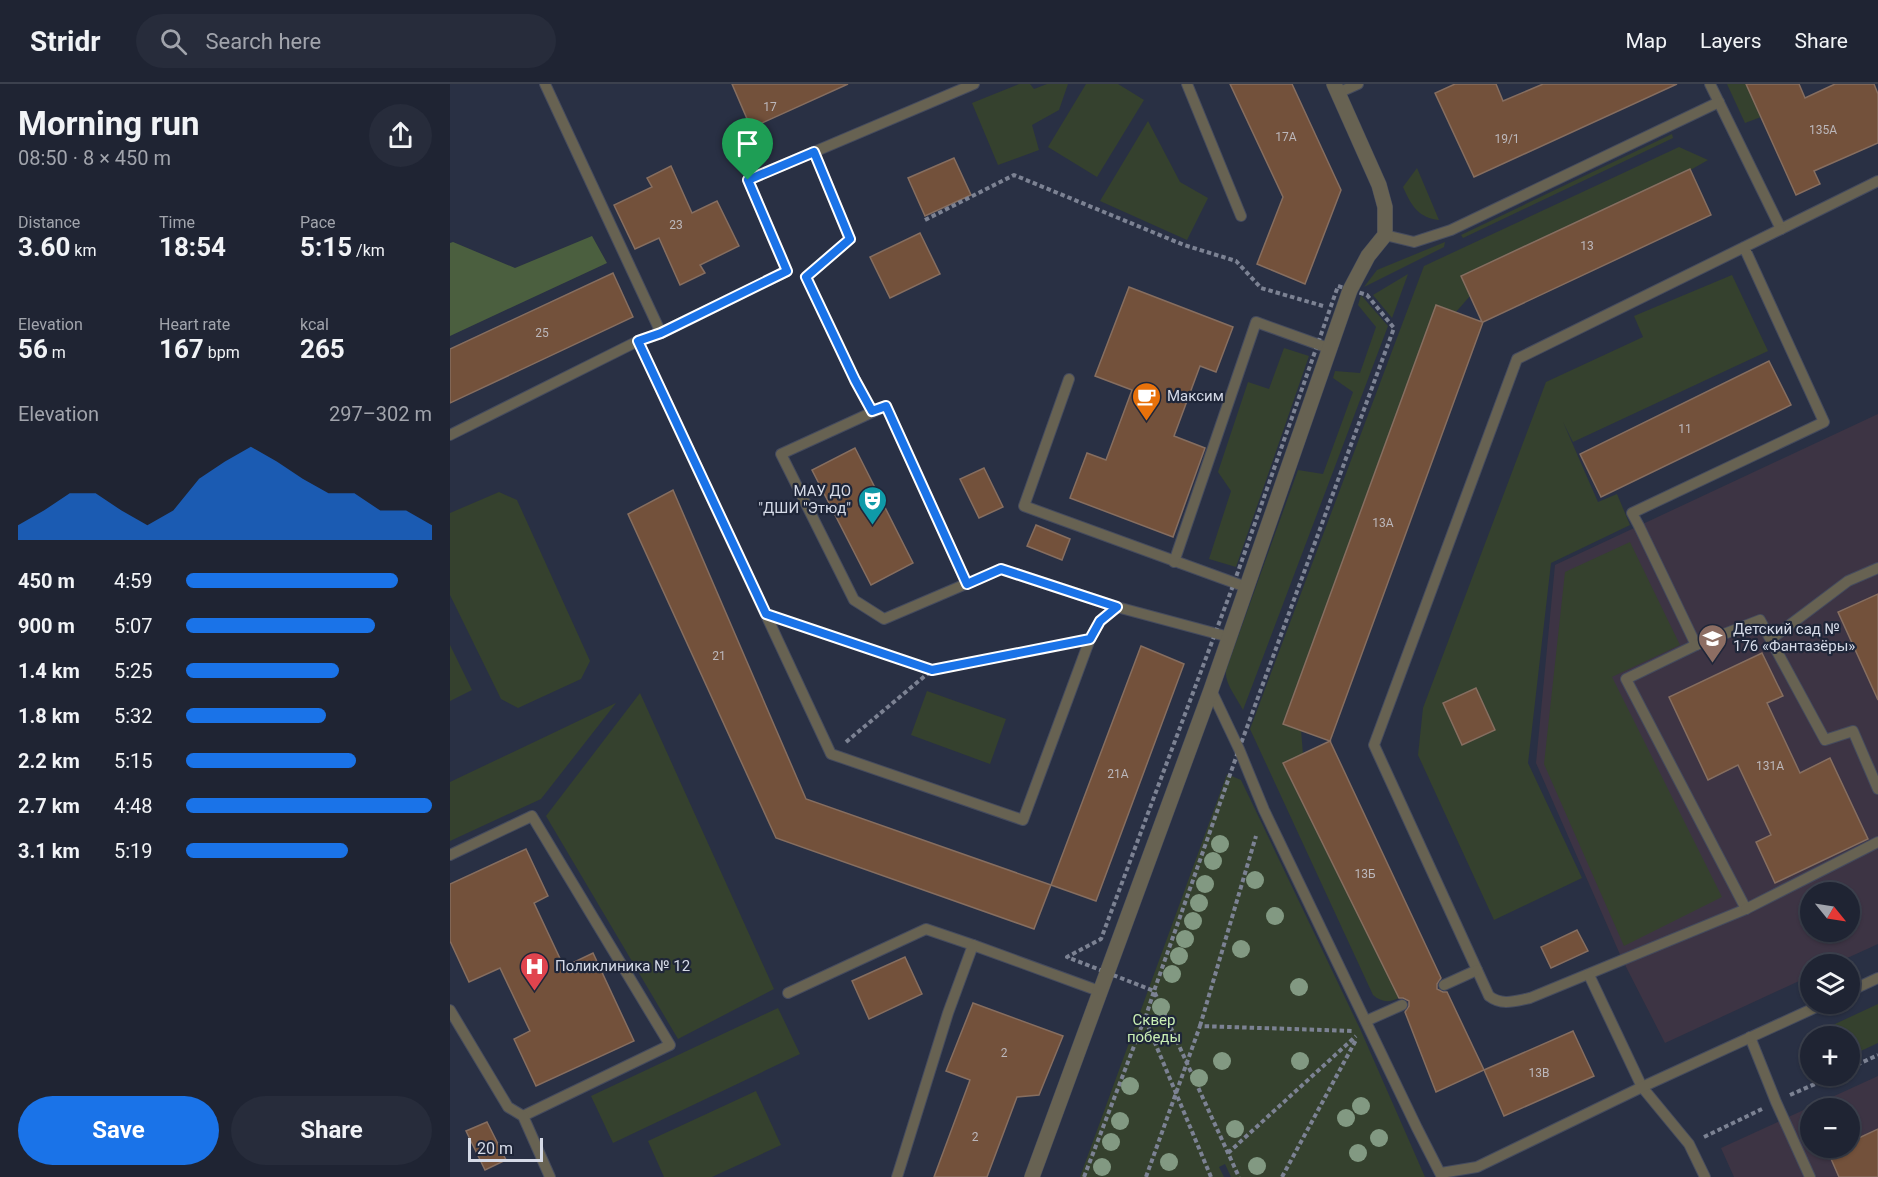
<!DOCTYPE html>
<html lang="en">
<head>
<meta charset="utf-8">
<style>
  :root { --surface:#1f2433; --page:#272c3b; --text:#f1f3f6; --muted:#a1a4ac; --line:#3c414e; --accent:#1a73e8 }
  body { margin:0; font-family:Roboto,sans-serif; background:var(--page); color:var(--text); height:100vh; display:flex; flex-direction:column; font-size:22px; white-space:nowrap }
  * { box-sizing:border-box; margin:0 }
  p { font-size:20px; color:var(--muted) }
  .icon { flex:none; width:33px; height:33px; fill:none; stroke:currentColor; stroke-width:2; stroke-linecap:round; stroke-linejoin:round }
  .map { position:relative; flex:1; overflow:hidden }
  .drawer { display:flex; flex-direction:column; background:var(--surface); width:450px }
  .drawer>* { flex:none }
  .needle { width:39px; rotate:120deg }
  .buttons { position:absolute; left:1350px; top:798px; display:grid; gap:12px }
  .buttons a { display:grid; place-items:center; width:60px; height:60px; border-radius:50%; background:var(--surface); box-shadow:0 2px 4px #0004,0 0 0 2px var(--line); font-size:30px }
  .scale { position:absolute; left:18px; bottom:15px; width:75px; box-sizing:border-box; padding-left:6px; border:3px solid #d5dae7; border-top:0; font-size:16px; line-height:21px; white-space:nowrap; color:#d5dae7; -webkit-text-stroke:4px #1f2639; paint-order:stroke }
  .pin { position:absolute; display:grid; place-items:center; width:51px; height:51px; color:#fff; margin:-62px -26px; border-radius:50% 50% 50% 0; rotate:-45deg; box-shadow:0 0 6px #0007 }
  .pin .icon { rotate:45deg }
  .round { display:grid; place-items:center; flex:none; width:63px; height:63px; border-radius:32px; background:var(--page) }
  .overview { display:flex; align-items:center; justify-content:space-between; height:102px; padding:0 18px }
  h1 { font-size:33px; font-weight:700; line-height:45px }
  .stats { display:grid; grid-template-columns:repeat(3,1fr); gap:9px; height:102px; padding:6px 18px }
  .stats div { display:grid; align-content:center }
  .stats b { font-size:26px; font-weight:700 }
  .stats small { font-size:16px; font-weight:400 }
  .stats p { font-size:16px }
  .chart { height:168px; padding:12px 18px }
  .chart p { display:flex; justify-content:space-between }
  .chart svg { width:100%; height:108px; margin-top:6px; fill:var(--accent); opacity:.7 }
  .cta { display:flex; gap:12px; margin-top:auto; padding:12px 18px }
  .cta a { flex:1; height:69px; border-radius:36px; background:var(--accent); color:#fff; font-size:24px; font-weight:700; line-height:69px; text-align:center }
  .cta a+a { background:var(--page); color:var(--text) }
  ul { padding:0 18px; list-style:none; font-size:20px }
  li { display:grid; grid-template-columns:96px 72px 1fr; align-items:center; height:45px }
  li i { height:15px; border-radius:8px; background:var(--accent) }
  header { display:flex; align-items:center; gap:36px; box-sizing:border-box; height:84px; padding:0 30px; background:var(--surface); border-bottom:2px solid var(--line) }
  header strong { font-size:28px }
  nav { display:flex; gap:33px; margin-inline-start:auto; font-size:21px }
  .search { width:420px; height:54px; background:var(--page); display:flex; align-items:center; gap:15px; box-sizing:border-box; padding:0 21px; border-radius:33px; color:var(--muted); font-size:22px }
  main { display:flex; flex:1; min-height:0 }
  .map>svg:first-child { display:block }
</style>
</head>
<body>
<header>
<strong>Stridr</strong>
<div class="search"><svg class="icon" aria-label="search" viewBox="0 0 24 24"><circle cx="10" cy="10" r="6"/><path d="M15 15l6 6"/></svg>Search here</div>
<nav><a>Map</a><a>Layers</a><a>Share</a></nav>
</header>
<main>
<section class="drawer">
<div class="overview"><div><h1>Morning run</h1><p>08:50 · 8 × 450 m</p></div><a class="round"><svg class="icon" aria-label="share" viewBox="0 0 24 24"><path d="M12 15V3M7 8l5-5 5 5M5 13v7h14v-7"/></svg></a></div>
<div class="stats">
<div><p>Distance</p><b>3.60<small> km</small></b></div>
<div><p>Time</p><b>18:54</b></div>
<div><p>Pace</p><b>5:15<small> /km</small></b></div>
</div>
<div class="stats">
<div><p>Elevation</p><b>56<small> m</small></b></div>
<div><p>Heart rate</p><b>167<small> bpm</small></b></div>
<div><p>kcal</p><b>265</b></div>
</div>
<div class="chart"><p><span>Elevation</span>297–302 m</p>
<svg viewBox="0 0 160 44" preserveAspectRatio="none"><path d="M0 44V38L10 32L20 25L30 25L40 32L50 38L60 32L70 19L80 12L90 6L100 12L110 19L120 25L130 25L140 32L150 32L160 38V44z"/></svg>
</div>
<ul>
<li><b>450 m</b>4:59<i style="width:86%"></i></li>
<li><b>900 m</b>5:07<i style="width:77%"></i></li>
<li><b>1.4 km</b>5:25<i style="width:62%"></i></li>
<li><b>1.8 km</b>5:32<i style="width:57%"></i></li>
<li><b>2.2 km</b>5:15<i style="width:69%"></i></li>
<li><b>2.7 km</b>4:48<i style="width:100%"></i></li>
<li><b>3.1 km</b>5:19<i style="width:66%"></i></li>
</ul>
<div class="cta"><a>Save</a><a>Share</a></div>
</section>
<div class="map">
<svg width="1428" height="1093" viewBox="0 0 1428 1093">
  <rect width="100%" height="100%" fill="#293044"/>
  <g fill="#3d3444" fill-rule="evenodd">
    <path d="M 1428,330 L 1428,860 L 1384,880 L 1360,880 L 1360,892 L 1215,959 L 1172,875 L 1086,679 L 1105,481 ZM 1360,808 L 1400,808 L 1400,848 L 1360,848 Z"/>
    <path d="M 1428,992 L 1428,1093 L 1284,1093 L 1271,1064 ZM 1360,1024 L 1400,1024 L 1400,1064 L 1360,1064 Z"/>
  </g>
  <g fill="#35412e">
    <polygon points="569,0 580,0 584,5 597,0 618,0 609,26 582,41 589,66 548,81 522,19"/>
    <polygon points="636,0 668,0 694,16 647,93 598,63"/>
    <polygon points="1277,0 1296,0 1311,33 1295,39"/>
    <polygon points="698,37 730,98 758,114 737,156 650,117"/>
    <polygon points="1222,50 1223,54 1013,154 1011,151"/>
    <path d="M 1229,63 L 1258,76 L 1020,212 L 1006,228 L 986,221 L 833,639 L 851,646 L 853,670 L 833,680 L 949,914 C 939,919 931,918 923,911 L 800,645 L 974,182 Z"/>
    <path d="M 967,84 L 989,136 C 968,134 961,121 953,103 Z"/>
    <polygon points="995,158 994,163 914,203 927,186"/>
    <polygon points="958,190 942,234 923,211"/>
    <polygon points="1282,191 1318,267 1123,358 1113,338 1148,418 1167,410 1180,441 1101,479 1078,679 1132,794 1044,836 968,671 973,624 1096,298 1193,253 1184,232"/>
    <path d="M 911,211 L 938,242 L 793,626 C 787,614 774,599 776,586 L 848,386 L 873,390 L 903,308 L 883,294 L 885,287 L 910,289 L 926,243 L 908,221 Z"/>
    <polygon points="834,264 859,272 786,483 759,475 781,407 768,388 798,298 819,305"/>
    <polygon points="49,408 67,416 140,577 131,595 68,624 51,615 0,511 0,429"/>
    <polygon points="1180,458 1230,561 1162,593 1272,813 1174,862 1094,680 1115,488"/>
    <polygon points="0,561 22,606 0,617"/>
    <polygon points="477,607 556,635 540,680 461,651"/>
    <polygon points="190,609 324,905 228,955 96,732"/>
    <polygon points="166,619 91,715 0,757 0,698"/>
    <polygon points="777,690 791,696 911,947 975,1093 781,1093 775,1080 769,1083 774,1093 630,1093"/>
    <polygon points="1428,920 1428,959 1400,972 1400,952 1373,952 1370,947"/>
    <polygon points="328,924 350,970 163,1059 141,1012"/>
    <polygon points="306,1007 331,1061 262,1093 214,1093 198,1057"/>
  </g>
  <polygon fill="#4b5f3f" points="142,152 157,179 0,252 0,159 3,158 65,184"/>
  <g fill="#73513b" stroke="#866e60" stroke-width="1.5">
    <polygon points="282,0 398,0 301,44"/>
    <polygon points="780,0 842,0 891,106 855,200 807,180 833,113"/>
    <polygon points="1005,0 1046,0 1053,17 1093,0 1227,0 1024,93 985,9"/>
    <polygon points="1296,0 1349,0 1355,14 1385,0 1424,0 1428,10 1428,59 1364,87 1370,100 1346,111"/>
    <polygon points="504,74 521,111 475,132 458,94"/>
    <polygon points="221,82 242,129 267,117 289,162 250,181 255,189 230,201 209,154 185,165 164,121 202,103 197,94"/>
    <polygon points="1240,85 1261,131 1033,238 880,657 991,894 987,900 987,905 993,908 997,908 1034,986 986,1008 955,928 959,922 959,917 953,914 949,914 833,679 880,657 833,640 986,221 1032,238 1011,192"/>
    <polygon points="470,149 490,190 440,214 420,173"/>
    <polygon points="163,189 183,233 0,319 0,265"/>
    <polygon points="679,203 783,243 766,288 750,282 724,352 755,364 723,453 620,414 637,369 656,376 682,306 645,292"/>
    <polygon points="1319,277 1341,321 1151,413 1130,370"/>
    <polygon points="405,364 463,479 421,501 362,386"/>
    <polygon points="534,384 553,423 529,434 510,395"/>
    <polygon points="223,406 356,715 601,801 584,845 326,754 178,430"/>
    <polygon points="586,441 620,455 612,476 577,462"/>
    <polygon points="1428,510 1428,616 1388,528"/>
    <polygon points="691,562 734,580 646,817 601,801"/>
    <polygon points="1312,569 1333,612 1317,619 1350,689 1380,674 1418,755 1325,799 1306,758 1321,751 1288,681 1258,696 1219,613"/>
    <polygon points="1026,604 1045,646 1012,661 993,619"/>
    <polygon points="76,765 98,812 84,819 114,883 143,869 184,957 86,1002 64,955 80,947 50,884 19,898 0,857 0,800"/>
    <polygon points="1127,846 1138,867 1101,884 1091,863"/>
    <polygon points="455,873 472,910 419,935 402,897"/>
    <polygon points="523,919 613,952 589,1011 567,1013 537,1093 484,1093 520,996 496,987"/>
    <polygon points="1123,947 1144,992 1054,1032 1034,986"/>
    <polygon points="37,1038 56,1076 35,1086 16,1047"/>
    <polygon points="1428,1045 1428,1093 1389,1093 1378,1068 1388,1064 1400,1064 1400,1058"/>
  </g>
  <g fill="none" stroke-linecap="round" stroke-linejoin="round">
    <defs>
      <g id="service">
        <polyline points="95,0 211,249"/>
        <polyline points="737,0 791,132"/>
        <polyline points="1260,0 1331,145 1428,97"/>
        <polyline points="888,9 908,0"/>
        <polyline points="364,68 400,155 356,193 405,296 422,327"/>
        <polyline points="935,151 964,158 1001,146 1269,18"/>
        <path d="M 1294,163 L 1374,338 L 1182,429 L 1189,442 L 1246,561 L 1176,595 L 1296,825 L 1080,914 C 1065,917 1052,922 1039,912 L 924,661 L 1067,275 L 1331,145"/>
        <polyline points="188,257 381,670 573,736 640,555 650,537 667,523"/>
        <polyline points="619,295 574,422 796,503"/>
        <polyline points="0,351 188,257 211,249 337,187 298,96 524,0"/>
        <polyline points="724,478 806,238 881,265"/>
        <polyline points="517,500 436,322 331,370 404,516 434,535 551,485 667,523 779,553"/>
        <polyline points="1321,555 1398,497 1428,484"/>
        <polyline points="1246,561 1310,536 1375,656 1403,647 1428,705"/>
        <polyline points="761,606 789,665 814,726 967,1044 992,1093"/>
        <polyline points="0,771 82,732 220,961 73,1032"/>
        <polyline points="1296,825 1428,758"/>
        <polyline points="1139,891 1192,1003 1239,1060 1255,1093"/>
        <polyline points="994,901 1027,886"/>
        <polyline points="1400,907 1428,894"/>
        <polyline points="338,909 476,845 523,861"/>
        <polyline points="0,926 58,1023 73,1032 100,1093"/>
        <polyline points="916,937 952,921"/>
        <polyline points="1300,953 1326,1018 1360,1093"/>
        <polyline points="991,1089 1027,1083 1192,1003 1373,920"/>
        <polyline points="447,1093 498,929 523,861 649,907"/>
      </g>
      <polyline id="minor" points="582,1093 761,606 900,206 918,172 935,151 935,123 929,101 884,0"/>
    </defs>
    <use href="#service" stroke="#454b5e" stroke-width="12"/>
    <use href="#minor" stroke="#454b5e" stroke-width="16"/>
    <g stroke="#7c8293" stroke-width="4" stroke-dasharray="4.5 3" stroke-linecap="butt">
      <polyline points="475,136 564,91 734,161 786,177 811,204 873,222"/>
      <polygon points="888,202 917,211 944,244 789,665 704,907 617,873 651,855 784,499"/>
      <polyline points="338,537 482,586"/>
      <polyline points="396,658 482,586 621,559"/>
      <polyline points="750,942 806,752"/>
      <polyline points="1400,984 1428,971"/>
      <polyline points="1340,1011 1383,992"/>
      <polyline points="1254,1053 1312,1025"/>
      <polyline points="778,1069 906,952"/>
      <polyline points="634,1093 694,936"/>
      <polyline points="696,1093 750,942 902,947"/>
      <polyline points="761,1093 695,935 704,907 789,1093"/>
      <polyline points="832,1093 906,956"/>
    </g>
    <use href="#service" stroke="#676252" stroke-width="10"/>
    <use href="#minor" stroke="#676252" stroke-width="15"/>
  </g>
  <g fill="#829982">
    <circle cx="770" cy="760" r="9"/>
    <circle cx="763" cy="777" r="9"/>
    <circle cx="805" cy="796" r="9"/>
    <circle cx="755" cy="800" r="9"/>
    <circle cx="749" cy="819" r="9"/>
    <circle cx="825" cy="832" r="9"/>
    <circle cx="743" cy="837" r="9"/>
    <circle cx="735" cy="855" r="9"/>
    <circle cx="791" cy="865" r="9"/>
    <circle cx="729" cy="872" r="9"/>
    <circle cx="722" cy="890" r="9"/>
    <circle cx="849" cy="903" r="9"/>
    <circle cx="711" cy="923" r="9"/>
    <circle cx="772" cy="977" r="9"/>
    <circle cx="850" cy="977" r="9"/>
    <circle cx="749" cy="994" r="9"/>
    <circle cx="680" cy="1002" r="9"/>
    <circle cx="911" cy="1022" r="9"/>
    <circle cx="896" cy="1034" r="9"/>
    <circle cx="670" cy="1037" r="9"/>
    <circle cx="785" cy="1045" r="9"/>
    <circle cx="929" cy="1054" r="9"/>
    <circle cx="661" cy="1058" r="9"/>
    <circle cx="908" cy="1069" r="9"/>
    <circle cx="719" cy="1078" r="9"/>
    <circle cx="807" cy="1082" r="9"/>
    <circle cx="652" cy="1083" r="9"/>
  </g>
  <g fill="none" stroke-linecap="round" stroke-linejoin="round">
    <defs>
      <polygon id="route" points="364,68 400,155 356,193 405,296 422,327 436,322 517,500 551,485 667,523 650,537 640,555 482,586 316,530 188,257 211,249 337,187 298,96"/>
    </defs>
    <use href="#route" stroke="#fff" stroke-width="12"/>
    <use href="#route" stroke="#1a73e8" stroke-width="8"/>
  </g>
  <defs>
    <symbol id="cafe-pin" viewBox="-11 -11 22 30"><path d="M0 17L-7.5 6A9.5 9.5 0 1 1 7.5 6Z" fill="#e8710a" stroke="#1f2639"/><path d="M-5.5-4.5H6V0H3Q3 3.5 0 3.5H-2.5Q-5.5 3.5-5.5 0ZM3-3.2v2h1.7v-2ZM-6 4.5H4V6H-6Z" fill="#fff"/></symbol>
    <symbol id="theatre-pin" viewBox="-11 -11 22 30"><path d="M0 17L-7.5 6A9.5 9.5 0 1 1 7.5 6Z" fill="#0f9aa8" stroke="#1f2639"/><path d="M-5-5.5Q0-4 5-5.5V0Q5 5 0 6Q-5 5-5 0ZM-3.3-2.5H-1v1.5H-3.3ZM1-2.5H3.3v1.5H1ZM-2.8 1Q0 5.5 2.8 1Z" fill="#fff"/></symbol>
    <symbol id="school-pin" viewBox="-11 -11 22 30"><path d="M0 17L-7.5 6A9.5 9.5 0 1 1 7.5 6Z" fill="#8d6e63" stroke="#1f2639"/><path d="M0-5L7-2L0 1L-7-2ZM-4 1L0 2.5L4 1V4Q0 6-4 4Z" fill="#fff"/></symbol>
    <symbol id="hospital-pin" viewBox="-11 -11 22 30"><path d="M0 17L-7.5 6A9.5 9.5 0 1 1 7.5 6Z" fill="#e0444e" stroke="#1f2639"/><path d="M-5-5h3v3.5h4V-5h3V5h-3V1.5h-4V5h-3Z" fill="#fff"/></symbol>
  </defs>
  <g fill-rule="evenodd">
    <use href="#cafe-pin" x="680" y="296" width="33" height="45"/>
    <use href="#theatre-pin" x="406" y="400" width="33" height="45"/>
    <use href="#school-pin" x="1246" y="538" width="33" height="45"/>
    <use href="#hospital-pin" x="68" y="866" width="33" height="45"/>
  </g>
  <g text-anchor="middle" stroke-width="4.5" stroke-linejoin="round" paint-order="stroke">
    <g font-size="12" fill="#bcb8bc">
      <text x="320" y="27">17</text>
      <text x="1373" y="50">135А</text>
      <text x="836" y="57">17А</text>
      <text x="1057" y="59">19/1</text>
      <text x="226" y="145">23</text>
      <text x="1137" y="166">13</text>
      <text x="92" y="253">25</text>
      <text x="1235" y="349">11</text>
      <text x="933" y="443">13А</text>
      <text x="269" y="576">21</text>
      <text x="1320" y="686">131А</text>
      <text x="668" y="694">21А</text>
      <text x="915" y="794">13Б</text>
      <text x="554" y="973">2</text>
      <text x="1089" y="993">13В</text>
      <text x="525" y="1057">2</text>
    </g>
    <g font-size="15" fill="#d5dae7" stroke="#1f2639" text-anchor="start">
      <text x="717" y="317">Максим</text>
      <text x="401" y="412" text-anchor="end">МАУ ДО<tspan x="401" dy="17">"ДШИ "Этюд"</tspan></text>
      <text x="1283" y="550">Детский сад №<tspan x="1283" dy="17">176 «Фантазёры»</tspan></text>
      <text x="105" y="887">Поликлиника № 12</text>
    </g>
    <g font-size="15" fill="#caefb4" stroke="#1f2639">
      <text x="704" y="941">Сквер<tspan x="704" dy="17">победы</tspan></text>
    </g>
  </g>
</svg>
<div class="buttons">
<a><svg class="needle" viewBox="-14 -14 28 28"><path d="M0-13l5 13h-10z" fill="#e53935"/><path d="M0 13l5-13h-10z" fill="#a1a4ac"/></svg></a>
<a><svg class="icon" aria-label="layers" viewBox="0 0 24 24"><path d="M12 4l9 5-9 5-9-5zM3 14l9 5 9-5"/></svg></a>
<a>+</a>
<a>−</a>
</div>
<div class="scale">20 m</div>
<div class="pin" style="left:298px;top:96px;background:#1e9e55"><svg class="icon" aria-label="arrive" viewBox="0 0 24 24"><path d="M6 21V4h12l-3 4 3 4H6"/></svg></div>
</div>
</main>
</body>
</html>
